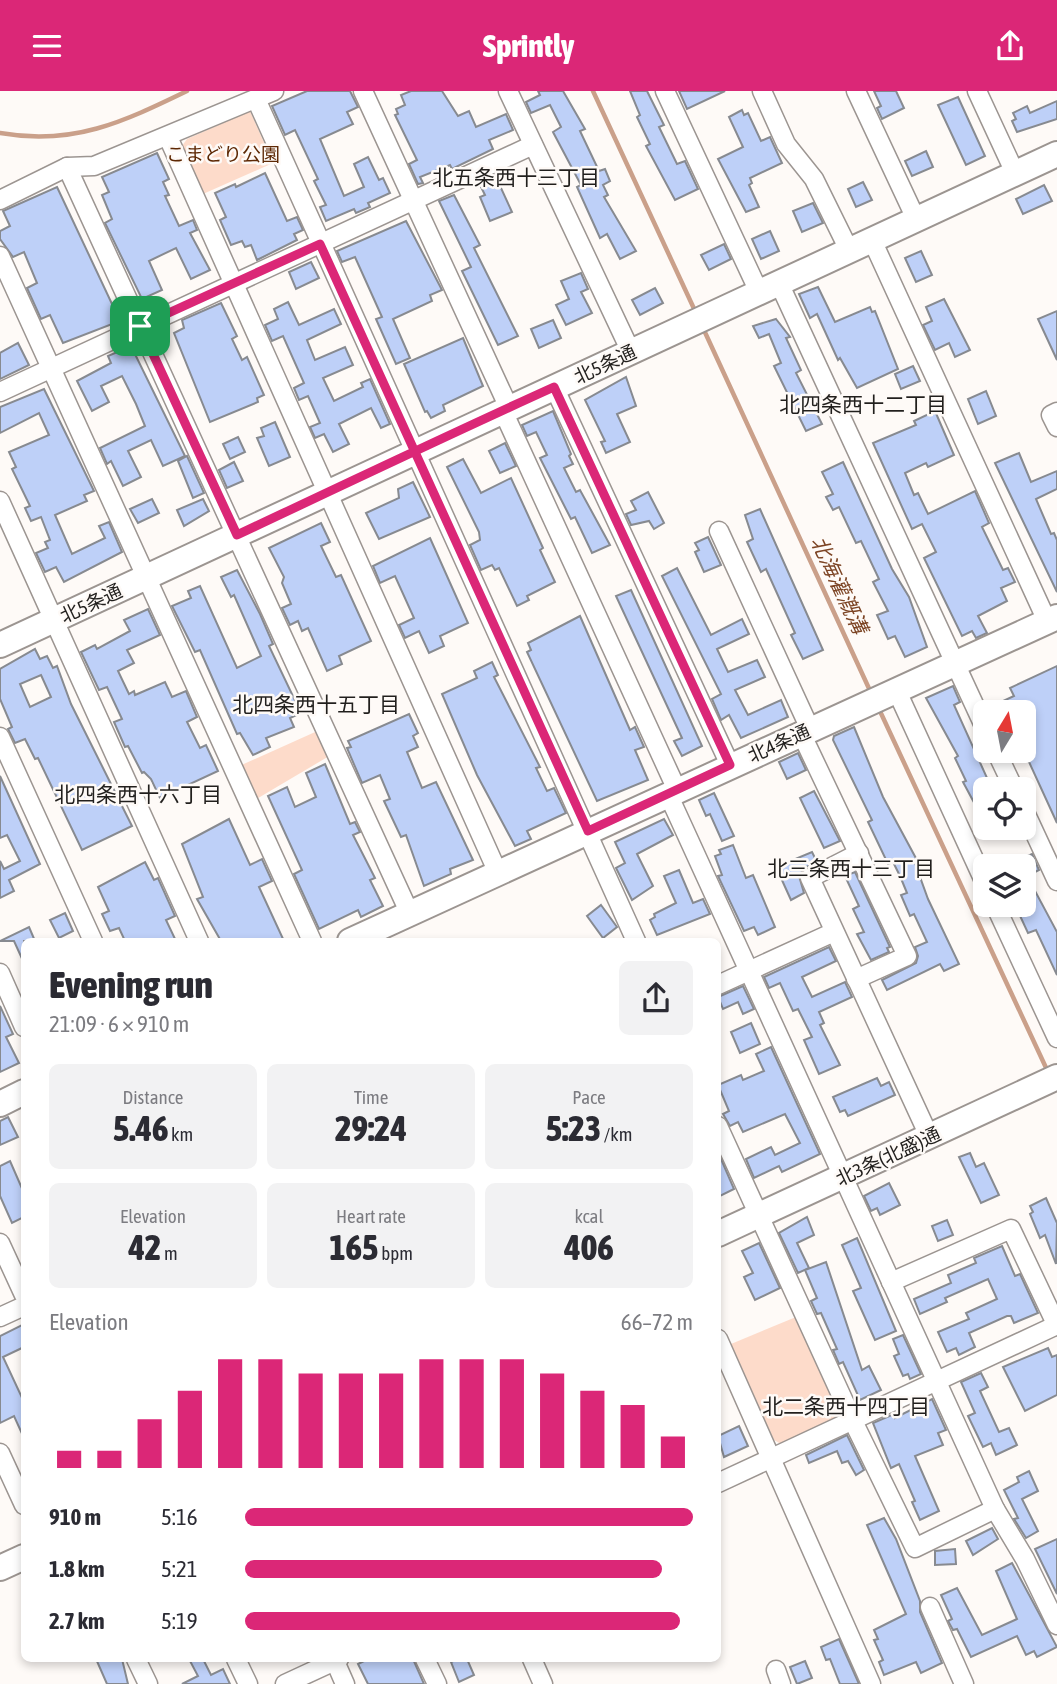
<!DOCTYPE html>
<html lang="en">
<head>
<meta charset="utf-8">
<style>
  :root { --surface:#fff; --page:#f2f2f3; --text:#2b2b33; --muted:#7c7c81; --accent:#db2777 }
  body { margin:0; font-family:"Asap Condensed","Noto Sans JP",sans-serif; background:var(--page); color:var(--text); height:100vh; display:flex; flex-direction:column; font-size:26px; white-space:nowrap }
  * { box-sizing:border-box; margin:0 }
  p { font-size:23px; color:var(--muted) }
  .icon { flex:none; width:38px; height:38px; fill:none; stroke:currentColor; stroke-width:2; stroke-linecap:round; stroke-linejoin:round }
  .map { position:relative; flex:1; overflow:hidden }
  .panel { position:absolute; left:21px; top:847px; width:700px; height:724px; display:flex; flex-direction:column; background:var(--surface); border-radius:10px; box-shadow:0 4px 10px #0003 }
  .panel>* { flex:none }
  .needle { width:46px; rotate:10deg }
  .fabs { position:absolute; left:973px; top:609px; display:grid; gap:14px }
  .fabs a { display:grid; place-items:center; width:63px; height:63px; border-radius:10px; background:var(--surface); box-shadow:0 4px 10px #0003; font-size:35px }
  .pin { position:absolute; display:grid; place-items:center; width:60px; height:60px; color:#fff; margin:-30px; border-radius:14px; box-shadow:0 4px 10px #0006 }
  .round { display:grid; place-items:center; flex:none; width:74px; height:74px; border-radius:10px; background:var(--page) }
  .summary { display:flex; align-items:center; justify-content:space-between; height:119px; padding:0 28px }
  h1 { font-size:38px; font-weight:800; line-height:52px }
  .metrics { display:grid; grid-template-columns:repeat(3,1fr); gap:10px; height:119px; padding:7px 28px }
  .metrics div { display:grid; align-content:center; border-radius:10px; background:var(--page); text-align:center }
  .metrics b { font-size:35px; font-weight:800 }
  .metrics small { font-size:19px; font-weight:400 }
  .metrics p { font-size:19px }
  .chart { height:196px; padding:14px 28px }
  .chart p { display:flex; justify-content:space-between }
  .chart svg { width:100%; height:126px; margin-top:7px; stroke:var(--accent); stroke-width:6 }
  ul { padding:0 28px; list-style:none; font-size:23px }
  li { display:grid; grid-template-columns:112px 84px 1fr; align-items:center; height:52px }
  li i { height:18px; border-radius:9px; background:var(--accent) }
  header { display:flex; justify-content:space-between; align-items:center; height:91px; padding:0 28px; background:var(--accent); color:#fff; font-size:32px; font-weight:800 }
  .map>svg:first-child { display:block }
</style>
</head>
<body>
<header><svg class="icon" aria-label="menu" viewBox="0 0 24 24"><path d="M4 6h16M4 12h16M4 18h16"/></svg>Sprintly<svg class="icon" aria-label="share" viewBox="0 0 24 24"><path d="M12 15V3M7 8l5-5 5 5M5 13v7h14v-7"/></svg></header>
<div class="map">
<svg width="1057" height="1593" viewBox="0 0 1057 1593">
  <rect width="100%" height="100%" fill="#fefaf7"/>
  <g fill="#fddbca">
    <polygon points="250,20 273,72 203,103 182,55 187,48"/>
    <polygon points="324,637 336,661 253,710 237,676"/>
    <polygon points="796,1226 839,1320 838,1326 781,1353 774,1349 731,1253"/>
  </g>
  <g fill="none" stroke-linecap="round" stroke-linejoin="round">
    <g stroke="#caa08a" stroke-width="4.5">
      <polyline points="593,0 696,222"/>
      <path d="M 0,42 C 73,55 123,31 187,0"/>
      <polyline points="703,237 872,604"/>
      <polyline points="879,618 1048,981"/>
    </g>
  </g>
  <g fill="#bed0f8" stroke="#878a90" stroke-width="2" fill-rule="evenodd">
    <polygon points="307,0 350,0 358,16 347,21 353,33 320,48 344,105 364,96 354,73 368,66 379,89 383,87 390,102 368,112 370,116 356,122 354,118 326,130 320,116 326,114 314,90 318,88 295,39 285,44 272,15"/>
    <polygon points="411,0 442,0 458,25 469,20 476,36 506,23 513,39 489,49 493,58 452,78 450,74 420,86 423,92 418,93 409,73 417,69 395,24 398,23 396,18 405,14 401,4"/>
    <polygon points="538,0 563,0 585,38 580,40 599,80 605,78 610,90 603,94 608,104 604,106 636,160 620,168 607,143 600,147 577,96 581,94 553,41 561,36 550,14 531,22 526,11 540,4"/>
    <polygon points="630,0 647,0 664,34 659,36 677,73 685,70 698,98 675,109 646,55 650,53 637,26 640,24"/>
    <polygon points="679,0 725,0 687,18"/>
    <polygon points="874,0 896,0 904,17 882,28 877,17 881,15"/>
    <polygon points="958,6 985,65 966,74 938,14"/>
    <polygon points="1057,10 1057,28 1017,41 1012,30 1016,28 1013,22 1027,15 1030,22"/>
    <polygon points="742,19 744,24 748,22 761,50 770,46 782,72 750,87 752,92 749,94 759,116 746,121 718,68 743,56 729,26"/>
    <polygon points="926,60 933,76 912,85 905,70"/>
    <polygon points="157,62 169,88 163,91 169,104 165,105 179,135 193,129 197,139 190,142 210,179 191,188 176,157 149,170 162,199 142,208 105,132 112,128 102,104 109,101 102,86"/>
    <polygon points="265,82 287,130 297,126 303,139 294,143 297,149 257,169 251,154 245,156 242,150 231,154 220,129 226,126 215,102 235,93 236,96"/>
    <polygon points="495,84 512,121 490,130 480,106 485,104 479,92"/>
    <polygon points="863,91 872,109 856,116 848,98"/>
    <polygon points="1044,94 1052,110 1023,123 1016,108"/>
    <polygon points="57,96 120,230 63,252 50,224 41,228 27,197 37,192 24,161 13,166 0,148 0,140 10,135 3,120"/>
    <polygon points="454,104 480,154 474,157 518,245 498,254 462,180 471,176 439,110"/>
    <polygon points="813,112 823,132 802,141 793,120"/>
    <polygon points="406,130 442,199 430,204 432,210 393,228 410,267 396,273 376,228 382,226 355,166 342,171 337,160"/>
    <polygon points="770,140 779,160 761,168 752,148"/>
    <polygon points="724,153 731,168 709,179 701,164"/>
    <polygon points="921,160 932,184 916,191 905,167"/>
    <polygon points="311,171 319,187 296,198 289,181"/>
    <polygon points="581,182 588,198 581,201 592,222 566,234 556,214 569,208 561,190"/>
    <polygon points="818,196 835,231 870,216 872,221 875,220 898,278 857,297 840,267 838,269 817,223 810,227 799,203"/>
    <polygon points="655,197 663,212 640,224 632,209"/>
    <polygon points="944,208 970,259 955,266 949,252 935,259 923,234 932,230 926,216"/>
    <polygon points="288,211 299,234 334,218 341,233 307,249 315,269 345,256 353,274 323,287 334,310 363,296 361,292 370,288 390,333 381,337 371,317 339,333 349,353 333,361 324,343 315,347 310,336 320,332 308,305 299,309 294,297 304,292 283,245 272,250 265,234 278,228 274,218"/>
    <polygon points="221,212 237,245 232,248 242,269 247,266 264,304 257,307 258,311 210,331 174,242 184,237 182,229"/>
    <polygon points="1057,220 1057,269 1038,228"/>
    <polygon points="776,228 790,246 786,247 801,279 796,282 822,333 806,340 774,275 781,272 769,243 759,247 753,235"/>
    <polygon points="553,229 561,247 539,257 531,238"/>
    <polygon points="463,247 483,295 443,314 445,320 431,327 427,320 425,321 404,273"/>
    <polygon points="18,252 29,274 0,288 0,262"/>
    <polygon points="131,255 185,365 163,375 151,349 128,360 141,386 123,395 111,370 107,373 100,357 145,335 136,313 122,285 101,295 109,311 92,320 77,290 111,272 108,265"/>
    <polygon points="913,275 920,290 901,298 895,283"/>
    <polygon points="626,286 636,315 617,323 630,351 606,362 601,351 605,350 585,309"/>
    <polygon points="44,298 94,400 84,404 87,410 55,424 72,463 105,447 99,435 109,431 122,461 64,491 56,476 45,481 36,462 48,457 45,451 50,449 41,426 31,430 25,417 30,415 12,378 16,376 9,361 49,344 39,322 0,342 0,316"/>
    <polygon points="986,300 996,325 978,333 968,308"/>
    <polygon points="553,320 571,363 569,365 573,373 564,377 576,401 580,399 610,454 592,462 575,426 571,428 540,367 547,364 536,341 527,345 522,334"/>
    <polygon points="935,320 954,364 928,376 926,372 905,382 914,404 918,402 928,423 975,400 989,432 982,436 1003,479 1008,477 1015,491 1001,497 1007,510 978,525 987,542 976,547 972,540 962,545 924,467 936,461 922,433 912,438 873,352 916,334 914,330"/>
    <polygon points="275,331 290,366 269,375 257,347 264,345 261,337"/>
    <polygon points="238,346 245,361 230,368 223,353"/>
    <polygon points="505,352 516,375 500,382 489,360"/>
    <polygon points="1019,362 1031,391 1057,380 1057,398 1036,408 1051,443 1054,442 1057,449 1057,501 995,372"/>
    <polygon points="187,365 204,402 193,407 178,370"/>
    <polygon points="463,368 481,402 511,387 543,457 540,459 555,491 527,505 529,509 517,515 499,477 495,479 492,474 481,479 470,454 480,449 479,441 447,376"/>
    <polygon points="234,371 243,390 227,397 219,379"/>
    <polygon points="843,371 892,478 909,506 927,556 905,566 895,545 888,548 877,524 888,520 873,491 879,488 861,450 856,452 839,416 833,419 826,406 833,403 822,381"/>
    <polygon points="413,391 430,426 379,448 366,422 399,407 398,398"/>
    <polygon points="648,401 664,432 654,438 649,430 631,434 626,423 636,419 631,410"/>
    <polygon points="152,408 159,422 138,432 130,418"/>
    <polygon points="203,408 209,420 184,435 177,419"/>
    <polygon points="760,418 823,559 803,568 791,544 795,542 766,478 761,481 747,451 753,448 745,424"/>
    <polygon points="321,432 330,451 321,455 336,486 341,484 371,550 339,565 342,573 327,580 308,537 302,540 298,530 290,534 282,517 291,513 282,492 284,486 269,457"/>
    <polygon points="708,446 721,474 704,481 695,461 699,459 695,452"/>
    <polygon points="430,447 468,532 440,545 444,555 429,562 419,540 405,547 399,534 414,527 395,485 380,492 373,475"/>
    <polygon points="677,477 711,544 742,528 749,543 717,558 728,581 757,569 765,586 735,599 748,624 781,609 788,626 741,647 729,624 721,629 712,608 721,603 662,485"/>
    <polygon points="237,479 260,523 273,553 269,555 301,622 290,627 294,636 266,647 270,656 253,664 240,642 237,643 200,559 195,561 172,515 191,507 188,500 200,495 237,577 261,565 234,504 231,506 221,486"/>
    <polygon points="631,499 702,655 682,665 674,650 682,647 616,505"/>
    <polygon points="148,518 160,544 127,559 134,572 118,580 129,603 134,600 135,604 165,591 172,606 186,600 197,626 187,631 200,657 206,654 218,680 160,707 151,688 144,681 142,682 128,655 125,656 114,631 122,628 107,596 99,599 81,561 95,554 97,558 130,540 124,529"/>
    <polygon points="580,525 630,639 635,636 644,656 635,659 648,689 597,710 527,561 531,559 528,552"/>
    <path d="M 35,558 L 40,568 L 47,565 L 53,577 L 57,575 L 71,613 L 132,735 L 82,759 L 38,667 L 35,668 L 25,648 L 15,652 L 8,638 L 12,636 L 0,608 L 0,578 ZM 41,584 L 51,606 L 30,616 L 20,593 Z"/>
    <polygon points="492,571 498,584 494,586 540,676 536,677 547,700 554,697 566,722 527,740 531,748 515,755 477,684 442,603 477,587 474,580"/>
    <polygon points="1057,575 1057,732 1024,660 1024,621 990,621 988,617 1014,605 1010,597"/>
    <polygon points="953,595 960,611 954,614 992,698 985,698 985,732 963,691 966,690 955,667 958,665 926,607"/>
    <polygon points="409,623 418,642 413,645 418,656 407,661 422,697 436,691 473,769 450,778 451,783 424,795 406,744 401,746 384,710 390,708 380,684 362,692 347,657 351,656 348,650"/>
    <polygon points="854,636 883,706 918,771 915,772 928,808 959,873 944,880 940,873 887,899 882,889 916,872 918,865 915,856 927,851 914,823 910,825 901,804 907,802 900,785 893,771 888,773 868,731 872,729 833,649 834,645"/>
    <polygon points="798,662 806,679 787,688 779,671"/>
    <polygon points="325,673 350,733 355,731 360,741 353,744 375,787 370,789 383,815 361,826 358,819 319,838 294,783 302,779 268,705 287,696 295,716 316,706 306,682"/>
    <polygon points="0,685 40,773 9,789 14,800 0,807 0,770 4,778 20,770 7,744 0,747"/>
    <polygon points="814,700 840,750 824,757 800,707"/>
    <polygon points="714,702 734,745 722,750 710,723 706,725 699,709"/>
    <polygon points="229,728 250,774 262,768 272,790 259,796 284,850 221,850 197,808 203,806 182,753"/>
    <polygon points="664,728 673,744 637,763 653,795 632,809 616,777 625,772 615,751"/>
    <polygon points="733,754 746,787 753,784 775,836 758,844 754,836 744,840 718,785 722,784 715,765 721,763 719,759"/>
    <polygon points="812,761 817,771 804,777 799,785 804,802 791,809 776,776"/>
    <polygon points="1032,763 1039,779 1027,785 1057,841 1057,884 1036,839 1028,842 1015,814 1024,814 1024,775 1004,775"/>
    <polygon points="145,771 154,789 158,787 175,825 166,829 176,850 125,850 119,837 110,840 102,823 109,820 98,796"/>
    <polygon points="679,779 693,812 703,808 710,823 657,844 650,829 655,826 654,823 676,812 664,785"/>
    <polygon points="855,781 890,856 887,857 889,861 871,869 857,843 864,841 853,818 859,815 845,785"/>
    <polygon points="601,814 617,836 603,847 587,825"/>
    <polygon points="65,822 73,840 59,847 50,829"/>
    <polygon points="29,836 35,850 24,850 24,872 14,850 0,850"/>
    <polygon points="829,856 836,870 802,886 812,906 845,891 852,906 819,921 824,932 820,934 840,974 819,983 804,949 812,946 798,918 793,920 780,892 769,897 764,886"/>
    <polygon points="743,895 754,918 743,923 738,911 723,918 718,906"/>
    <polygon points="0,915 13,943 6,946 19,972 0,981"/>
    <polygon points="751,932 760,953 740,962 731,941"/>
    <polygon points="771,956 820,1063 782,1081 779,1075 754,1087 746,1068 771,1056 775,1064 800,1052 785,1023 743,1041 738,1031 730,1035 723,1023 729,1020 718,994 741,984 743,989 764,980 756,963"/>
    <polygon points="877,987 881,995 889,991 895,1004 848,1025 845,1019 840,1021 833,1006"/>
    <polygon points="8,1026 18,1046 0,1054 0,1030"/>
    <polygon points="718,1061 734,1098 718,1106"/>
    <polygon points="970,1062 976,1076 984,1072 999,1104 981,1112 959,1066"/>
    <polygon points="10,1070 24,1102 24,1126 12,1132 0,1105 0,1075"/>
    <polygon points="889,1092 900,1114 880,1124 877,1117 871,1120 864,1105"/>
    <polygon points="1046,1107 1057,1132 1056,1173 1045,1144 1040,1147 1030,1123 1033,1121 1030,1115"/>
    <polygon points="807,1126 814,1144 797,1152 809,1177 798,1182 779,1142"/>
    <polygon points="947,1129 953,1144 938,1150 932,1135"/>
    <polygon points="857,1147 896,1240 875,1249 853,1200 861,1197 842,1154"/>
    <polygon points="759,1152 780,1197 755,1209 744,1186 753,1182 742,1160"/>
    <polygon points="1002,1155 1015,1185 1020,1183 1038,1222 1014,1232 1011,1225 1007,1225 969,1242 975,1256 959,1264 956,1257 947,1261 938,1241 969,1228 966,1222 997,1208 988,1188 945,1207 947,1211 920,1223 914,1208 951,1192 948,1184 976,1172 974,1167"/>
    <polygon points="826,1171 862,1279 869,1275 881,1299 860,1309 843,1271 839,1273 833,1259 837,1258 821,1222 817,1223 811,1210 817,1207 805,1179"/>
    <polygon points="24,1233 24,1256 3,1266 24,1311 24,1347 14,1325 0,1332 0,1245"/>
    <polygon points="903,1244 921,1283 910,1288 908,1283 903,1285 894,1265 899,1263 893,1248"/>
    <polygon points="1048,1257 1052,1266 1057,1264 1057,1304 1025,1320 1003,1276"/>
    <polygon points="981,1282 988,1296 980,1300 999,1341 1009,1337 1017,1354 996,1364 991,1352 983,1356 968,1325 975,1322 961,1291"/>
    <polygon points="932,1308 946,1339 938,1342 943,1354 915,1365 939,1420 920,1429 912,1411 915,1410 899,1373 891,1377 873,1332 894,1323 895,1327"/>
    <polygon points="739,1335 748,1355 724,1366 718,1345"/>
    <polygon points="847,1344 864,1379 856,1384 848,1370 842,1372 837,1360 809,1372 806,1364"/>
    <polygon points="1029,1380 1038,1400 1022,1408 1038,1440 1026,1447 1014,1428 1018,1427 1004,1399 1019,1391 1017,1386"/>
    <polygon points="884,1427 896,1448 920,1510 920,1521 942,1572 921,1582 916,1571 884,1584 879,1571 883,1569 874,1549 878,1548 874,1539 906,1523 867,1434"/>
    <polygon points="992,1437 998,1448 973,1464 966,1450"/>
    <polygon points="1057,1448 1057,1503 1035,1458"/>
    <polygon points="955,1458 956,1473 935,1474 935,1460"/>
    <polygon points="1012,1472 1057,1556 1037,1566 1034,1560 1026,1564 1017,1545 971,1566 957,1538 953,1539 948,1530 952,1528 941,1504 957,1497 982,1544 1017,1528 996,1480"/>
    <polygon points="839,1548 859,1593 840,1593 830,1568 826,1569 821,1556"/>
    <polygon points="96,1568 122,1568 128,1593 107,1593"/>
    <polygon points="189,1568 203,1568 211,1584 223,1578 230,1593 182,1593 198,1585"/>
    <polygon points="368,1568 413,1568 424,1593 368,1593 358,1573"/>
    <polygon points="458,1568 467,1568 474,1584 459,1591 451,1571"/>
    <polygon points="805,1570 812,1587 797,1593 790,1576"/>
  </g>
  <g fill="none" stroke-linecap="round" stroke-linejoin="round">
    <defs>
      <g id="street">
        <polyline points="363,0 509,317"/>
        <polyline points="508,0 631,261"/>
        <polyline points="665,0 759,201"/>
        <polyline points="762,0 786,53 814,88 849,159"/>
        <polyline points="856,0 916,128"/>
        <polyline points="977,0 1015,82"/>
        <polyline points="256,8 636,850"/>
        <polyline points="168,46 498,782"/>
        <polyline points="67,76 410,823"/>
        <polyline points="0,109 67,76 94,75 274,0"/>
        <polyline points="872,149 1047,530"/>
        <polyline points="0,165 312,850"/>
        <polyline points="779,192 985,637"/>
        <polyline points="554,296 730,674"/>
        <polyline points="0,301 533,54"/>
        <polyline points="503,320 677,699"/>
        <polyline points="1057,321 1051,324 1057,336"/>
        <polyline points="0,410 199,850"/>
        <polyline points="719,440 810,638"/>
        <polyline points="901,609 985,792"/>
        <polyline points="801,642 907,865 856,888"/>
        <polyline points="0,646 93,850"/>
        <polyline points="996,660 1014,698"/>
        <polyline points="668,703 995,1418 1025,1468 1057,1534"/>
        <polyline points="1024,719 1057,790"/>
        <polyline points="859,762 810,787 929,1045"/>
        <polyline points="995,814 1057,947"/>
        <polyline points="0,882 24,936"/>
        <polyline points="718,894 834,841"/>
        <polyline points="718,1035 853,1330 915,1457 995,1418"/>
        <polyline points="0,1152 24,1204"/>
        <polyline points="891,1191 1011,1138 1057,1235"/>
        <polyline points="0,1226 24,1215"/>
        <polyline points="718,1248 871,1593"/>
        <polyline points="0,1362 24,1414"/>
        <polyline points="718,1392 1057,1234"/>
        <polyline points="930,1516 964,1593"/>
        <polyline points="136,1568 148,1593"/>
        <polyline points="236,1568 248,1593"/>
        <polyline points="334,1568 345,1593"/>
        <polyline points="425,1568 437,1593"/>
        <polyline points="532,1568 543,1593"/>
        <polyline points="776,1579 781,1593"/>
        <polyline points="285,1593 339,1568"/>
      </g>
      <g id="secondary">
        <polyline points="0,554 1057,63"/>
        <polyline points="350,850 1057,526"/>
        <polyline points="0,1013 24,1001"/>
        <polyline points="718,1143 1057,986"/>
        <polyline points="0,1477 24,1466"/>
      </g>
    </defs>
    <use href="#street" stroke="#9c9591" stroke-width="21"/>
    <use href="#secondary" stroke="#9c9591" stroke-width="28"/>
    <use href="#street" stroke="#fff" stroke-width="18"/>
    <use href="#secondary" stroke="#fff" stroke-width="24"/>
  </g>
  <g fill="none" stroke-linecap="round" stroke-linejoin="round">
    <defs>
      <path id="route" d="M 140,235 L 237,444 C 343,394 448,344 554,296 L 730,674 L 588,740 L 320,153 L 140,235"/>
    </defs>
    <use href="#route" stroke="#fff" stroke-width="14"/>
    <use href="#route" stroke="#db2777" stroke-width="9"/>
  </g>
  <g text-anchor="middle" stroke-width="5" stroke-linejoin="round" paint-order="stroke">
    <g font-size="19" fill="#5d2804" stroke="#fefaf7">
      <text x="223" y="70">こまどり公園</text>
    </g>
    <g font-size="19" fill="#211f1d" stroke="#fefaf7">
      <text transform="translate(605 273) rotate(-25)" y="7">北5条通</text>
      <text transform="translate(91 512) rotate(-25)" y="7">北5条通</text>
      <text transform="translate(779 652) rotate(-24)" y="7">北4条通</text>
      <text transform="translate(888 1065) rotate(-25)" y="7">北3条(北盛)通</text>
    </g>
    <g font-size="21" fill="#211f1d" stroke="#fefaf7">
      <text x="516" y="94">北五条西十三丁目</text>
      <text x="863" y="321">北四条西十二丁目</text>
      <text x="316" y="621">北四条西十五丁目</text>
      <text x="138" y="711">北四条西十六丁目</text>
      <text x="851" y="785">北三条西十三丁目</text>
      <text x="846" y="1323">北二条西十四丁目</text>
    </g>
    <g font-size="21" font-style="italic" fill="#7c4424" stroke="#fefaf7">
      <text transform="translate(839 494) rotate(65)" y="7">北海灌漑溝</text>
    </g>
  </g>
</svg>
<div class="fabs">
<a><svg class="needle" viewBox="-14 -14 28 28"><path d="M0-13l5 13h-10z" fill="#e53935"/><path d="M0 13l5-13h-10z" fill="#7c7c81"/></svg></a>
<a><svg class="icon" aria-label="locate" viewBox="0 0 24 24"><circle cx="12" cy="12" r="6"/><path d="M12 2v4M12 18v4M2 12h4M18 12h4"/></svg></a>
<a><svg class="icon" aria-label="layers" viewBox="0 0 24 24"><path d="M12 4l9 5-9 5-9-5zM3 14l9 5 9-5"/></svg></a>
</div>
<div class="pin" style="left:140px;top:235px;background:#1e9e55"><svg class="icon" aria-label="arrive" viewBox="0 0 24 24"><path d="M6 21V4h12l-3 4 3 4H6"/></svg></div>
<section class="panel">
<div class="summary"><div><h1>Evening run</h1><p>21:09 · 6 × 910 m</p></div><a class="round"><svg class="icon" aria-label="share" viewBox="0 0 24 24"><path d="M12 15V3M7 8l5-5 5 5M5 13v7h14v-7"/></svg></a></div>
<div class="metrics">
<div><p>Distance</p><b>5.46<small> km</small></b></div>
<div><p>Time</p><b>29:24</b></div>
<div><p>Pace</p><b>5:23<small> /km</small></b></div>
</div>
<div class="metrics">
<div><p>Elevation</p><b>42<small> m</small></b></div>
<div><p>Heart rate</p><b>165<small> bpm</small></b></div>
<div><p>kcal</p><b>406</b></div>
</div>
<div class="chart"><p><span>Elevation</span>66–72 m</p>
<svg viewBox="0 0 160 44" preserveAspectRatio="none"><path d="M5 44V38M15 44V38M25 44V27M35 44V17M45 44V6M55 44V6M65 44V11M75 44V11M85 44V11M95 44V6M105 44V6M115 44V6M125 44V11M135 44V17M145 44V22M155 44V33"/></svg>
</div>
<ul>
<li><b>910 m</b>5:16<i style="width:100%"></i></li>
<li><b>1.8 km</b>5:21<i style="width:93%"></i></li>
<li><b>2.7 km</b>5:19<i style="width:97%"></i></li>
</ul>
</section>
</div>
</body>
</html>
